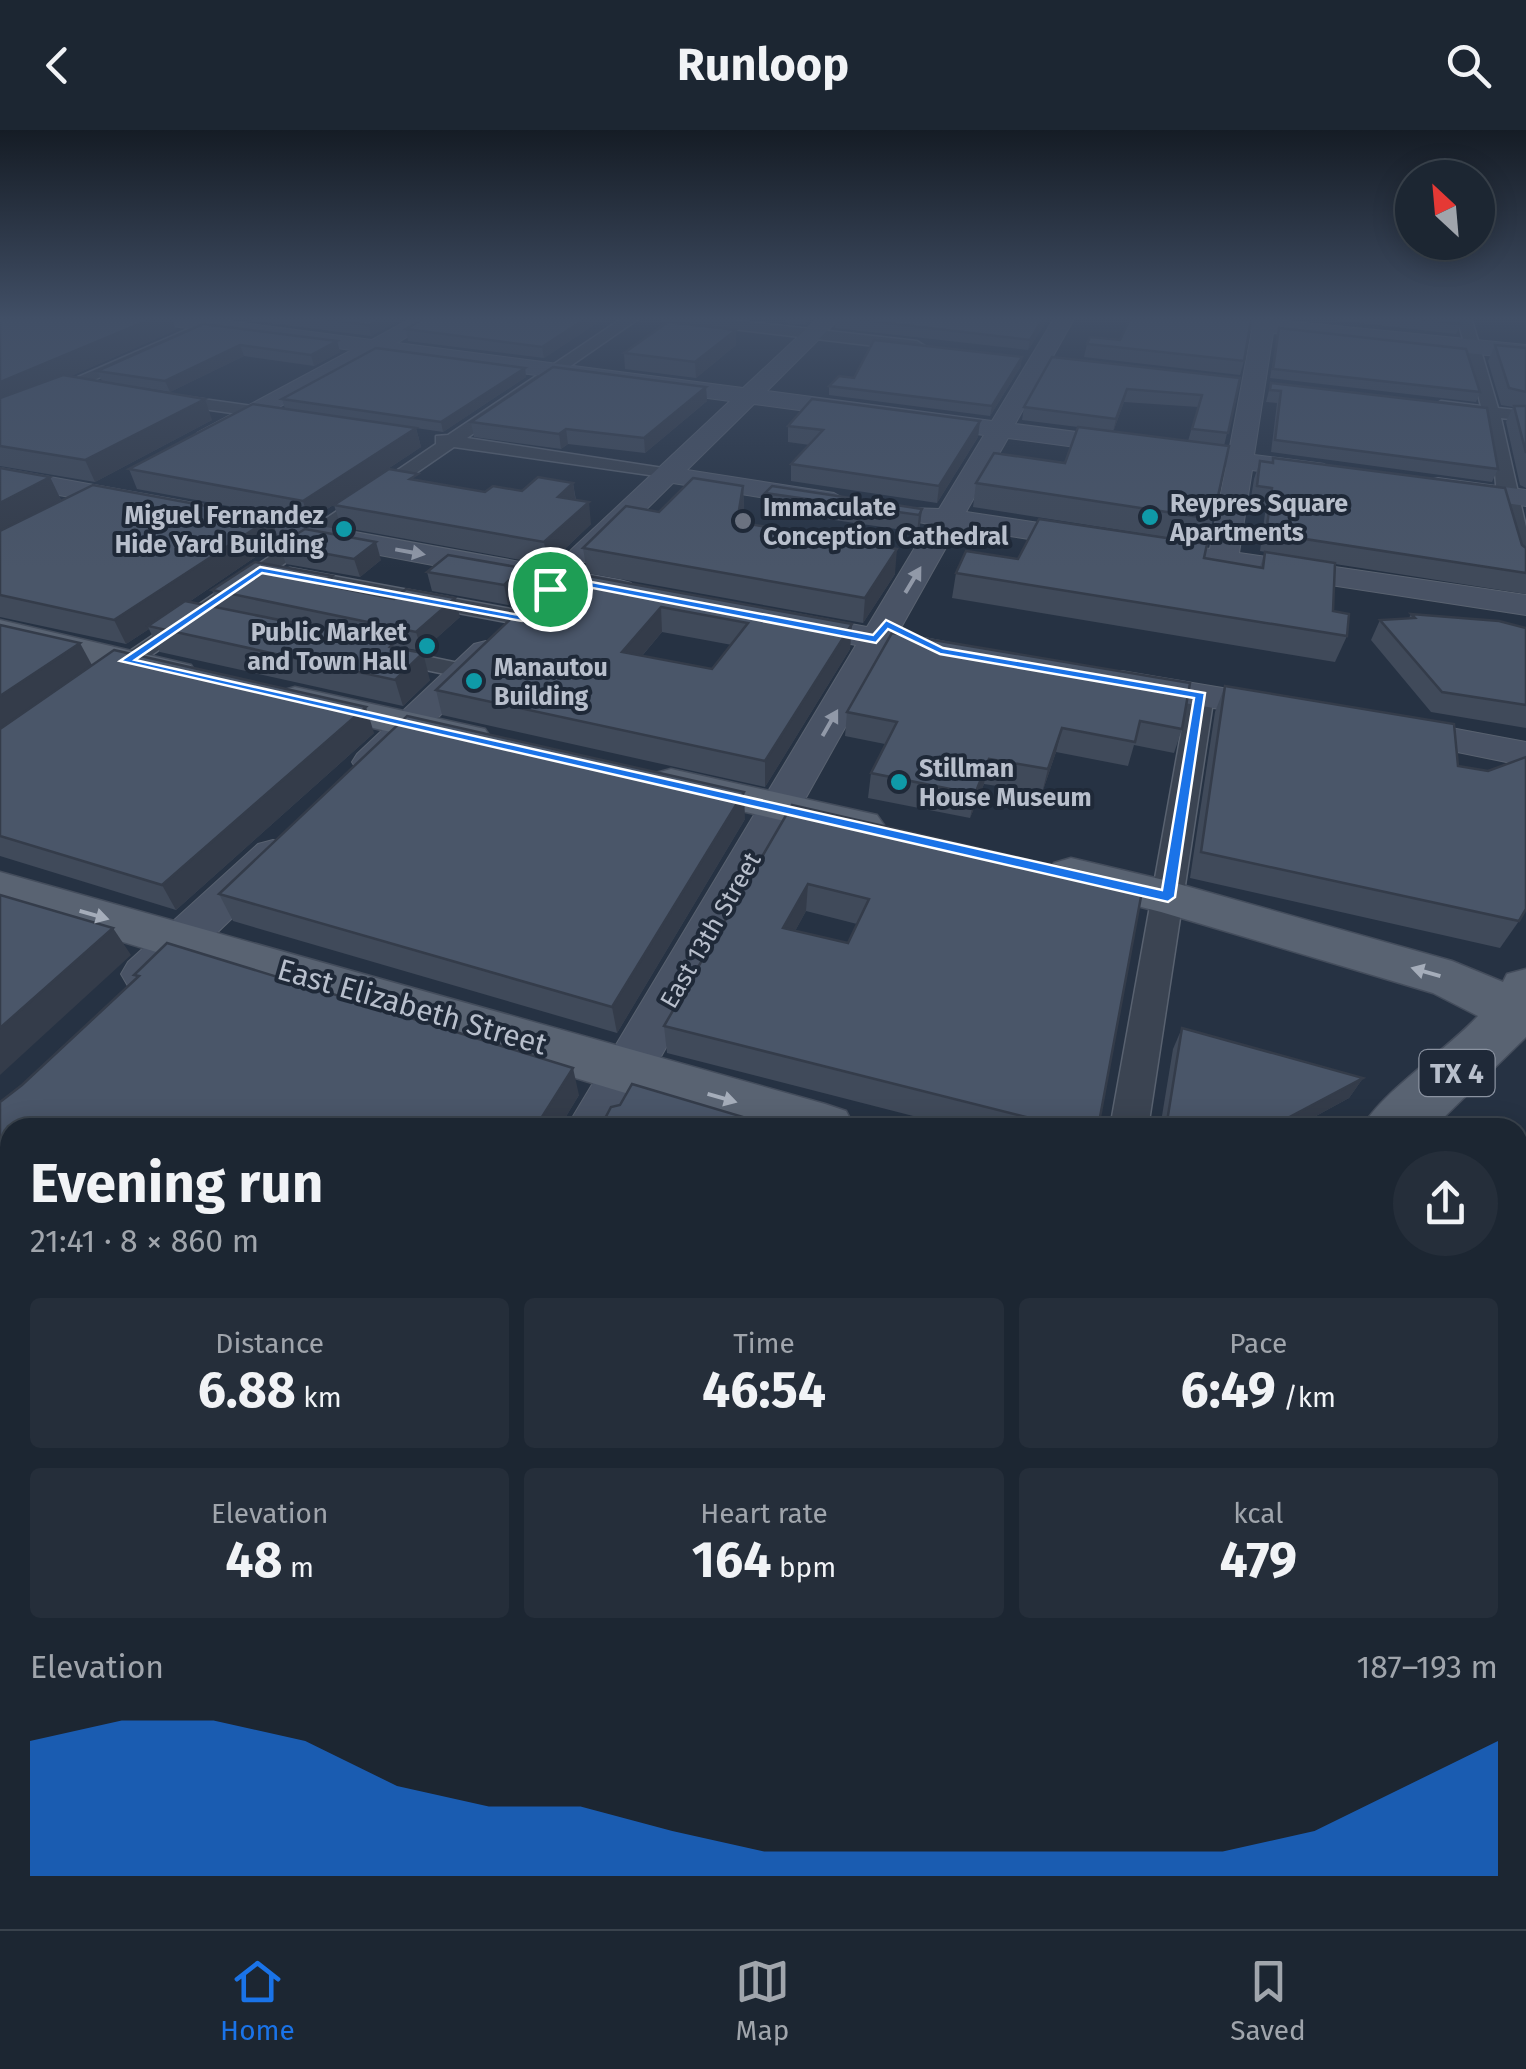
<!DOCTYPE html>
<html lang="en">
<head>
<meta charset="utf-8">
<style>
  :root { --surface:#1c2632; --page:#252e3a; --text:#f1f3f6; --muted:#a0a5ac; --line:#3a434d; --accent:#1a73e8 }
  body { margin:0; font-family:"Fira Sans",sans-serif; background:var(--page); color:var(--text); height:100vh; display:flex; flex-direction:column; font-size:38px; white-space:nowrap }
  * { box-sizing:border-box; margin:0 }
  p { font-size:32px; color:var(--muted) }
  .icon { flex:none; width:55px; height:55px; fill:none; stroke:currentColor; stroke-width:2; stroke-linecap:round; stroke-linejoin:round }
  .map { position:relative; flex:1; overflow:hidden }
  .details { position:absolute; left:0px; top:988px; width:1528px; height:812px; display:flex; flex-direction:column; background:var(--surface); border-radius:30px 30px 0 0; box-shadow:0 5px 25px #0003,0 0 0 2px var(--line) }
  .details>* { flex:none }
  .needle { width:65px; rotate:334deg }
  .buttons { position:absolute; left:1395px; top:30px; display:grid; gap:20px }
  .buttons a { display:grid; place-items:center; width:100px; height:100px; border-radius:50%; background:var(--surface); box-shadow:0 5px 25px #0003,0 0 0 2px var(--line); font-size:50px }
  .pin { position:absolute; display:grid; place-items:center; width:85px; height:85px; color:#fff; margin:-42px; border:5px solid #fff; border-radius:50%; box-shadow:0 2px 10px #0007 }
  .round { display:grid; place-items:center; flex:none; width:105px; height:105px; border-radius:52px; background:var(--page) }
  .overview { display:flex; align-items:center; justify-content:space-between; height:170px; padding:0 30px }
  h1 { font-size:55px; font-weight:700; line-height:75px }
  .stats { display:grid; grid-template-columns:repeat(3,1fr); gap:15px; height:170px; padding:10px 30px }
  .stats div { display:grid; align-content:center; border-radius:10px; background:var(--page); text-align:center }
  .stats b { font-size:50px; font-weight:700 }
  .stats small { font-size:28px; font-weight:400 }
  .stats p { font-size:28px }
  .chart { height:280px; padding:20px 30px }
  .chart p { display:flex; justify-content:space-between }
  .chart svg { width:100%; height:180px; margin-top:10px; fill:var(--accent); opacity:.7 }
  header { display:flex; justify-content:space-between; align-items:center; height:130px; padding:0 30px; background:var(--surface); font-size:45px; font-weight:700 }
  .menu { display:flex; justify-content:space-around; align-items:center; height:140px; border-top:2px solid var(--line); background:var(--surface); font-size:28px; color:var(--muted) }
  .menu a { display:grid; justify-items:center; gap:5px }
  .menu .on { color:var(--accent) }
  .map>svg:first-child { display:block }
</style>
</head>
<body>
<header><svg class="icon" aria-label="back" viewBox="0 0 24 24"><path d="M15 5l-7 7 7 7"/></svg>Runloop<svg class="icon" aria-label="search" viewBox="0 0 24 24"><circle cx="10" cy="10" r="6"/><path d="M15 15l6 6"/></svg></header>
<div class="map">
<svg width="1526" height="1799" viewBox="0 0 1526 1799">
  <rect width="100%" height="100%" fill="#263243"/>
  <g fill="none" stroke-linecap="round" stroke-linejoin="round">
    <defs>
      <g id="street">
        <polygon points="216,187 235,187 0,292 0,281"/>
        <polygon points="624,187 641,187 467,308 663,338 670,340 670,348 454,317 108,555 90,555 87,550 436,314 436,306 448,305"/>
        <polygon points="658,187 703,187 917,211 925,216 917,221 665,191"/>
        <polygon points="1457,187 1471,187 1498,278 1526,281 1526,291 1501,288 1526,397 1526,439 1515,433 1497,365 1493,321 1484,286 1441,281 1433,276 1441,271 1481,276"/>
        <polygon points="160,263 287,281 296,286 287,291 154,272 154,264"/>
        <polygon points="290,438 522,481 534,488 522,495 282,450 279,445 282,440"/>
        <polygon points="382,517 473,536 476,541 464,548 373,529 370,524"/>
        <polygon points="1201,557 1214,565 1148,998 1110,998 1188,565"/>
      </g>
      <g id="secondary">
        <path d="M 140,187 L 198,187 L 372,210 L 414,187 L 440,187 L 397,213 L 743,258 L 819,187 L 841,187 L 767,261 L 992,291 L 1055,187 L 1075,187 L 1015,294 L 1229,322 L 1252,200 L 1181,193 L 1171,187 L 1275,187 L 1275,190 L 1526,215 L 1526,229 L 1273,203 L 1254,325 L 1324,334 L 1337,342 L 1324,350 L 1252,340 L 1239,423 L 1526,465 L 1526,485 L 957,398 L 898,503 L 966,516 L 971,523 L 966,530 L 954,533 L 888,521 L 621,998 L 566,998 L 856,515 L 774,499 L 769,492 L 774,485 L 786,482 L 867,497 L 929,394 L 908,390 L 904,384 L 908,378 L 939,379 L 984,305 L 754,274 L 687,340 L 834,363 L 848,371 L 844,377 L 834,379 L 673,353 L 593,432 L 571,432 L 567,426 L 571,420 L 730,271 L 378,224 L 206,316 L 197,313 L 193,308 L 197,303 L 352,220 L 150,193 ZM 1008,308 L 1226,337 L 1210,419 L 966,382 Z"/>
        <polygon points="0,338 620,450 631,453 636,460 631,467 620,470 0,354"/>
        <polygon points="1438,348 1526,360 1526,376 1428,362 1424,356 1428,350"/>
        <polygon points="486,511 498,514 503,521 498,528 385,640 371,644 357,640 352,632 357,624 474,514"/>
        <polygon points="1121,541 1289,569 1302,572 1307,580 1302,588 1289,591 1108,560 1103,552 1108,544"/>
        <polygon points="1387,586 1526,612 1526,636 1374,605 1368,597 1374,589"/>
        <polygon points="273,710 288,714 294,724 288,734 162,856 145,861 128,856 121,844 128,832 258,714"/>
        <polygon points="1518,1180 1526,1182 1526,1242 1518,1240"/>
        <polygon points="0,1208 10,1212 10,1275 0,1271"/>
        <polygon points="10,1687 10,1775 0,1779 0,1691"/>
      </g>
      <g id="primary">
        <polygon points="0,490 191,535 196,543 191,551 177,555 0,512"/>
        <polygon points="295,557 485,599 491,608 485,617 470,620 281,577 275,569 281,561"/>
        <polygon points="671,639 877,685 884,695 877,705 861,709 656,661 649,652 656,643"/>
        <path d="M 1071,728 L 1168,751 L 1452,831 L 1503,852 L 1507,844 L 1526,839 L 1526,907 L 1433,998 L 1362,998 C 1380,963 1447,920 1478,886 L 1433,863 L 1161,782 L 1054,755 L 1047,744 L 1054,733 Z"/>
        <polygon points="0,742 825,974 846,981 855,998 742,998 0,775"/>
        <polygon points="1526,1014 1526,1081 1518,1084 1518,1017"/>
        <polygon points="930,1790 1026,1790 1025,1799 929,1799"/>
        <polygon points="1090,1790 1186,1790 1188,1799 1092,1799"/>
      </g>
    </defs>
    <use href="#street" stroke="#596270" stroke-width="3"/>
    <use href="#secondary" stroke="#596270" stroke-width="2"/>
    <use href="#primary" stroke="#444d5c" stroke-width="3"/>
    <use href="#street" fill="#3b4452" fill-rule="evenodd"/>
    <use href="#secondary" fill="#495365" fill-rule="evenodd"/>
    <use href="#primary" fill="#596372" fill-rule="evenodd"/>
  </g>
  <g fill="#404a5a" fill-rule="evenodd">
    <polygon points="0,187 171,187 176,200 71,246 102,251 97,241 203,194 337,211 340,222 314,236 244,226 170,262 132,256 212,290 95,352 0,336"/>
    <polygon points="237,187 406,187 371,206 238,189"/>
    <polygon points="606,187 544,228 408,211 406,199"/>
    <polygon points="786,187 814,187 805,195 785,193"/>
    <polygon points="836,187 1049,187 1028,220 835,198"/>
    <polygon points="1308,187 1459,187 1461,194 1456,204"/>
    <polygon points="1279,198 1480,262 1476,272 1270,248"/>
    <polygon points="736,200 736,215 696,248 625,239 624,223"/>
    <polygon points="1087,214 1244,231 1240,245 1084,227"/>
    <polygon points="1495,215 1526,218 1526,358 1520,355 1506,292 1513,277 1501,275 1488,231"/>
    <path d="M 1052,227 L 1240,248 L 1224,316 L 1213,389 L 1206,413 L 1204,428 L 1260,437 L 1265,422 L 1278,424 L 1260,421 L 1266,376 L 1250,374 L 1254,349 L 1260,331 L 1522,415 L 1526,418 L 1526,464 L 1335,434 L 1333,481 L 1347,506 L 1335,532 L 952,468 L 956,443 L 1018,429 L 1196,412 L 973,377 L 976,353 L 1065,333 L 1078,297 L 1022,290 L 1024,277 ZM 1124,272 L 1198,277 L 1188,311 L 1113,302 Z"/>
    <polygon points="1021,236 990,286 829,265 829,256"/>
    <polygon points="525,238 526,247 443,302 416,298 421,317 309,391 137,359 129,339 285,279 282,269"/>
    <polygon points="1271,253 1498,339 1492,352 1271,322 1277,273 1266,272"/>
    <polygon points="706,257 707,271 645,323 568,314 561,319 474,307 471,292"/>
    <polygon points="980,291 978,307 937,373 791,351 791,334 810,315 788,312 788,296"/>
    <polygon points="0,338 50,347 61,370 10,397 271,388 279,411 189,472 219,477 212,460 335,457 460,487 422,521 395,516 430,550 403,576 160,522 149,499 126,514 0,487"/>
    <polygon points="419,351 485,362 522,361 573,353 576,370 591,394 548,435 341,397 334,375"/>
    <polygon points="743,356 744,380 742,392 895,444 863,493 587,443 583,418 659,382"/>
    <polygon points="765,363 922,379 920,395 917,402 765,380"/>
    <polygon points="279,415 381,430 360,447 286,434"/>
    <path d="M 561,441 L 852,494 L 850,519 L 765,657 L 442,585 L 436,560 ZM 662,502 L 732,515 L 712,539 L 642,526 Z"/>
    <polygon points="427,442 525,457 508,475 432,461"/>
    <polygon points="1411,484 1526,498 1526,598 1431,582 1371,510 1380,490 1409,488"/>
    <polygon points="0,495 92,536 374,603 176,780 0,726"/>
    <polygon points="892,503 1182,599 1174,623 1134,615 1128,636 1056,622 1042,663 984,654 970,688 868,668 871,643 885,614 845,606 847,582"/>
    <polygon points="1225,556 1458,636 1519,791 1500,818 1190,748 1215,582"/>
    <path d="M 792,675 L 1098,998 L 960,998 L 667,923 L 664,896 ZM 806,781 L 857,794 L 848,813 L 795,801 Z"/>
    <polygon points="745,689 617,903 233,791 219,764"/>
    <polygon points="134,845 579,965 559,998 10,998 10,1177 0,1173 0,972 22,955 137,848"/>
    <polygon points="1182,898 1363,948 1349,968 1294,998 1160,998 1173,919"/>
    <polygon points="1518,1274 1526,1281 1526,1556 1518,1549"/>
  </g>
  <g fill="#343c4a">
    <polygon points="156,187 171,187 176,200 0,277 0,252"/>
    <polygon points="383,187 406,187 371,206 369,195"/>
    <polygon points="588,187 606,187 544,228 542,217"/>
    <polygon points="805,187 814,187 805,195"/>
    <polygon points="1044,187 1049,187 1028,220 1030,210"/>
    <polygon points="736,200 736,215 696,248 695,232"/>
    <polygon points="337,211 340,222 314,236 311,225"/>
    <polygon points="240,215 244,226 170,262 165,251"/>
    <polygon points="1022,227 1021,236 990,286 992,276"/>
    <polygon points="525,238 526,247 443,302 441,292"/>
    <polygon points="706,257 707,271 645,323 644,308"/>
    <polygon points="1127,259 1124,272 1113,302 1116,289"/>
    <polygon points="205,269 212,290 95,352 85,330"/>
    <polygon points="980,291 978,307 937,373 939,356"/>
    <polygon points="416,298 421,317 309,391 303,371"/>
    <polygon points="566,299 568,314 561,319 559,304"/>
    <polygon points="50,347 61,370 0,402 0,373"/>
    <polygon points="573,353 576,374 558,367"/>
    <polygon points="743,356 744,380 738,416 737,392"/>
    <polygon points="589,372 591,394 548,435 544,412"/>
    <polygon points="922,379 920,395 917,402 919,385"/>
    <polygon points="271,388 279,411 152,497 148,496 149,499 126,514 114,490"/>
    <polygon points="376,412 381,430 360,447 354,429"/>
    <polygon points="897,419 895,444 863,493 865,468"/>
    <polygon points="522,438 525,457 508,475 504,455"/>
    <polygon points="332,446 338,465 320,454"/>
    <polygon points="455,468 460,487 422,521 416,502"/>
    <polygon points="661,477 662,502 624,547 622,522"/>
    <polygon points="852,494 850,519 765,657 765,631"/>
    <polygon points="80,513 93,537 0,602 0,566"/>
    <polygon points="423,523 430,550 403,576 395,550"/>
    <polygon points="366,577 374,603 176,780 162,755"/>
    <polygon points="1062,598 1056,622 1042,663 1048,639"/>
    <polygon points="989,629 984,654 970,688 975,664"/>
    <polygon points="744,662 745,689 617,903 612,877"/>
    <polygon points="808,754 806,781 782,825 783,798"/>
    <polygon points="113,798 131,825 0,945 0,898"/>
    <polygon points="573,938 579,965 559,998 535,998"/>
    <polygon points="1363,948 1349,968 1294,998 1269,998"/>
  </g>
  <g fill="#4a5669" stroke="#343c4a" stroke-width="2.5" fill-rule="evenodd">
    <polygon points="0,187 156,187 0,252"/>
    <polygon points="308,187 383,187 369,195"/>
    <polygon points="427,187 588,187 542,217 406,199"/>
    <polygon points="836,187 1044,187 1030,210"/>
    <polygon points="1131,187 1207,187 1251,190 1244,231 1087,214 1090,207 1120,210"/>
    <polygon points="1398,187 1459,187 1461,194"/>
    <polygon points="668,192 736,200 695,232 624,223"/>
    <polygon points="203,194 337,211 311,225 240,215 165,251 97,241"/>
    <polygon points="1279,198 1466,219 1480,262 1273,239"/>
    <polygon points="874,210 1022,227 992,276 829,256 839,246 854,248"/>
    <polygon points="1495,215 1526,218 1526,262 1509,258"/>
    <polygon points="376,218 525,238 441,292 282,269"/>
    <polygon points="1052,227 1240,248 1228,303 1192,299 1202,265 1127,259 1116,289 1024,277"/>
    <polygon points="553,237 706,257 644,308 566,299 559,304 471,292"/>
    <polygon points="63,245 205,269 85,330 0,316 0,268"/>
    <polygon points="1271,253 1487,278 1498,339 1275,310 1281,261 1270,260"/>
    <polygon points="812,269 980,291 939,356 791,334 823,300 788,296"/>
    <polygon points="253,274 416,298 303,371 129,339"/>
    <polygon points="1514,276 1526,276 1526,323"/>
    <polygon points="1078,297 1229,316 1213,389 976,353 994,323 1065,333"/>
    <polygon points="1273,328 1505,358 1522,415 1526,418 1526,443 1266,403 1272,358 1257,356 1260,331 1273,333"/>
    <polygon points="0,338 50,347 0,373"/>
    <polygon points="389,339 418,344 410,349 485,362 493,356 522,361 538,347 573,353 558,367 589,372 544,412 334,375"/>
    <polygon points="693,348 743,356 737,392 897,419 865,468 583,418 626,376 659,382"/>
    <polygon points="93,355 271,388 114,490 0,465 0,401"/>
    <polygon points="772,356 922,379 919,385 765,363"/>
    <polygon points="1039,389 1207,414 1204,428 1263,438 1265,422 1335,433 1333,481 1349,484 1347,506 956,443 966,421 1018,429"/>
    <polygon points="305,399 376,412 354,429 279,415"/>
    <polygon points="448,425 522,438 504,455 427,442"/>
    <polygon points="255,432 332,446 320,454 394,469 406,459 455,468 416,502 212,460"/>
    <path d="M 561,441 L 852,494 L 765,631 L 436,560 ZM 661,477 L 748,493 L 712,539 L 622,522 Z"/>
    <polygon points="185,471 394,513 390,517 423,523 395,550 148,496"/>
    <polygon points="1411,484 1499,491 1526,498 1526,575 1442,562 1380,490 1415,488"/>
    <polygon points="0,495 80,513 0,566"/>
    <polygon points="892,503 1190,553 1182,599 1140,591 1135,612 1062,598 1048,639 989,629 975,664 871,643 897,592 847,582"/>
    <polygon points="114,520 366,577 162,755 0,706 0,599"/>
    <polygon points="1225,556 1454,594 1458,636 1488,641 1526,627 1526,779 1519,791 1201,722"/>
    <polygon points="407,586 744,662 612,877 219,764"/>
    <path d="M 792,675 L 1143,756 L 1098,998 L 1070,998 L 664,896 ZM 808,754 L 869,769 L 848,813 L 783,798 Z"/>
    <polygon points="0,765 113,798 0,898"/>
    <polygon points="167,813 573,938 535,998 10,998 10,1166 0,1162 0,972 22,955 139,846 134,845"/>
    <polygon points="1182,898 1363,948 1269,998 1166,998"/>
    <polygon points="632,954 780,998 600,998 611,977 620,975"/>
    <polygon points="1518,1274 1526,1281 1526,1519 1518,1513 1518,1385 1524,1369 1518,1365"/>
  </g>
  <defs><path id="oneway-solid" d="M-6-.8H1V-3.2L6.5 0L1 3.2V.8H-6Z" transform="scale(2.5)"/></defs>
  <g fill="#9199a8">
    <use href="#oneway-solid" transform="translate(410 422) rotate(10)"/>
    <use href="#oneway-solid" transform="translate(913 450) rotate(-59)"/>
    <use href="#oneway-solid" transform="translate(830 593) rotate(-60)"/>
  </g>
  <g fill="#a5adba">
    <use href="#oneway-solid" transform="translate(94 785) rotate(16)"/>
    <use href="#oneway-solid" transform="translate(1426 842) rotate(-164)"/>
    <use href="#oneway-solid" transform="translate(722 968) rotate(16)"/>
  </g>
  <linearGradient id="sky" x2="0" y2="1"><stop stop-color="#151c25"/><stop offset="0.43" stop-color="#414f66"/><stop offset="1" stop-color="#414f66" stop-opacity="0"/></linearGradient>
  <rect width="1526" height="439" fill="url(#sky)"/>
  <path fill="#1a73e8" stroke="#fff" stroke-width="2.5" fill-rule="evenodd" d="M 260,437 L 519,485 L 560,446 L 873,505 L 886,490 L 943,518 L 1205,563 L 1175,767 L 1168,772 L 120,531 ZM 262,443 L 522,491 L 562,452 L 876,513 L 888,499 L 940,524 L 1194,568 L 1162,760 L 135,530 Z"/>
  <g fill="#0f9aa8" stroke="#1f2938" stroke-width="4">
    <circle cx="1150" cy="387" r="10"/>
    <circle cx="344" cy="399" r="10"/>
    <circle cx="427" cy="516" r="10"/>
    <circle cx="474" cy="551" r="10"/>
    <circle cx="899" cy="652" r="10"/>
  </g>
  <circle fill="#6b7280" stroke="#1f2938" stroke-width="4" cx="743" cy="391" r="10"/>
  <g text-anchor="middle" stroke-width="8" stroke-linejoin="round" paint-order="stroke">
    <g font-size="25" font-weight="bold" fill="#b8bfcc" stroke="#1f2938" text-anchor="start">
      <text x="1170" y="382">Reypres Square<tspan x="1170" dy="29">Apartments</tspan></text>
      <text x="763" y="386">Immaculate<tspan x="763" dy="29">Conception Cathedral</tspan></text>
      <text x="324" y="394" text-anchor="end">Miguel Fernandez<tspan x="324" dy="29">Hide Yard Building</tspan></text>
      <text x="407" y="511" text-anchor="end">Public Market<tspan x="407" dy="29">and Town Hall</tspan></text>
      <text x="494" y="546">Manautou<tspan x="494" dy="29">Building</tspan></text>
      <text x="919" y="647">Stillman<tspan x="919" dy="29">House Museum</tspan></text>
    </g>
    <g font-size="25" fill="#b8bfcc" stroke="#1f2938">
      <text transform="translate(710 800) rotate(-60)" y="9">East 13th Street</text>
    </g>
    <rect fill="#1f2938" stroke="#8a92a0" stroke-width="2.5" x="1419.5" y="920" width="75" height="46" rx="8"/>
    <g font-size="28" font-weight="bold" fill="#b8bfcc">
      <text x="1457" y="953">TX 4</text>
    </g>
    <g font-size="30" fill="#b8bfcc" stroke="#1f2938">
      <text transform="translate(412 877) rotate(16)" y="10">East Elizabeth Street</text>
    </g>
  </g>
</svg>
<div class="buttons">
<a><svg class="needle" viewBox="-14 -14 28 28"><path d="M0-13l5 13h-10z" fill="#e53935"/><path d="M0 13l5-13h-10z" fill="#a0a5ac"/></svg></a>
</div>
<div class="pin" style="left:550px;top:459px;background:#1e9e55"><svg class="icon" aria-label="arrive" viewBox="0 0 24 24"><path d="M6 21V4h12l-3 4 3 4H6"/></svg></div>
<section class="details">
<div class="overview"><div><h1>Evening run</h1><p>21:41 · 8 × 860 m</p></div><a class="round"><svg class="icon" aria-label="share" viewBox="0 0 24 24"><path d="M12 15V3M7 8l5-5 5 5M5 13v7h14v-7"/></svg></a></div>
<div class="stats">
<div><p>Distance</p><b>6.88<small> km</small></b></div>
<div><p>Time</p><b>46:54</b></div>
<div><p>Pace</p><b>6:49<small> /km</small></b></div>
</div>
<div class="stats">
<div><p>Elevation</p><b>48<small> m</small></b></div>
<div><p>Heart rate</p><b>164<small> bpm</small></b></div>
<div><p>kcal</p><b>479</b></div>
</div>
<div class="chart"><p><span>Elevation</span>187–193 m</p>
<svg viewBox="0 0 160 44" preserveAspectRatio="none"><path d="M0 44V11L10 6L20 6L30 11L40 22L50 27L60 27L70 33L80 38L90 38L100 38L110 38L120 38L130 38L140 33L150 22L160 11V44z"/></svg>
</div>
</section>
</div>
<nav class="menu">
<a class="on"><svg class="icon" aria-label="home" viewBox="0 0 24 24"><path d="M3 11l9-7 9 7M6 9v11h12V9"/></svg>Home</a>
<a><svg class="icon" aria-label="map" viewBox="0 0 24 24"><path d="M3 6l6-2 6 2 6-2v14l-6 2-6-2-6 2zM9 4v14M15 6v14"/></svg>Map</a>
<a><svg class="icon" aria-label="saved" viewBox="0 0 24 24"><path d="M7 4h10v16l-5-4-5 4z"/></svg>Saved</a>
</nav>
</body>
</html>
